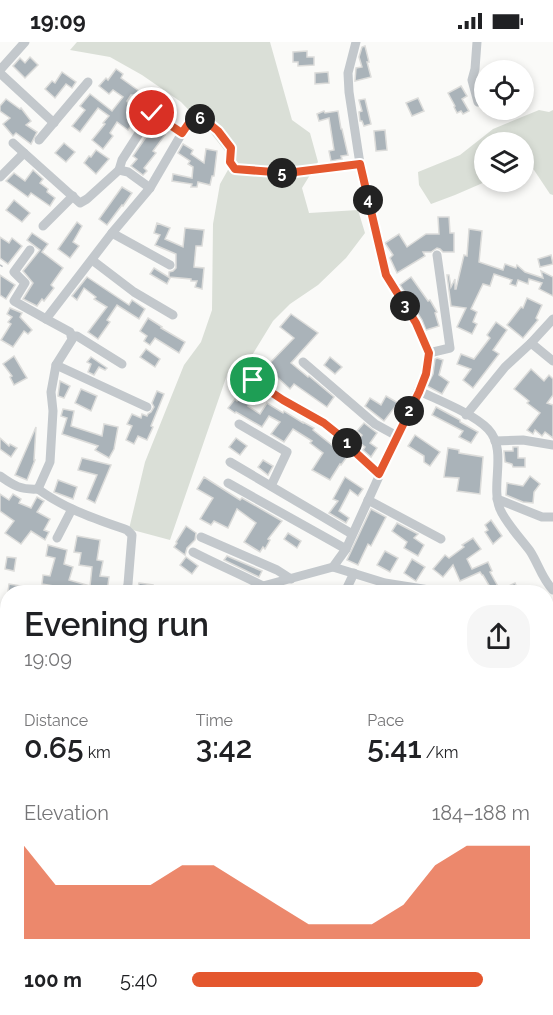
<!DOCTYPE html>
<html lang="en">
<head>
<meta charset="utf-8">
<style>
  :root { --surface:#fff; --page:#f6f6f6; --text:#202124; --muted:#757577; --accent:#e4572e }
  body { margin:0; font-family:Raleway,sans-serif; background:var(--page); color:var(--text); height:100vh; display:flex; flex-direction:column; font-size:22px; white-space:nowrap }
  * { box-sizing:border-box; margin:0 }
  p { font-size:20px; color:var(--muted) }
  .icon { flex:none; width:33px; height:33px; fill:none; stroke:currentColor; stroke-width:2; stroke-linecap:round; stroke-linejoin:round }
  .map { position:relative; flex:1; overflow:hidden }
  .details { position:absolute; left:0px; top:543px; width:554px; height:430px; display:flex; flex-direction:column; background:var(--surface); border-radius:24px 24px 0 0; box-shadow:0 3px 9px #0003 }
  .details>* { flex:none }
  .controls { position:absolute; left:474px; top:18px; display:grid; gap:12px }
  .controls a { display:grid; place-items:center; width:60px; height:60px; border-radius:50%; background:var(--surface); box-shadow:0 3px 9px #0003; font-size:30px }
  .pin { position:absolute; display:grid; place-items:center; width:51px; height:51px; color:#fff; margin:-26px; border:3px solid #fff; border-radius:50%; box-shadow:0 2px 6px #0007 }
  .km { position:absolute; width:30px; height:30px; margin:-15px; border-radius:50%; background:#222; color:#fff; font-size:16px; line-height:30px; text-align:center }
  .round { display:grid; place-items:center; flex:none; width:63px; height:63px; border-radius:24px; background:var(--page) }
  .overview { display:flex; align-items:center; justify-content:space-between; height:102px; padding:0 24px }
  h1 { font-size:33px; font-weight:600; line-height:45px }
  .metrics { display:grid; grid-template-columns:repeat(3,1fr); gap:9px; height:102px; padding:6px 24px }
  .metrics div { display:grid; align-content:center }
  .metrics b { font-size:30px; font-weight:600 }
  .metrics small { font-size:16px; font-weight:400 }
  .metrics p { font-size:16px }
  .chart { height:168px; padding:12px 24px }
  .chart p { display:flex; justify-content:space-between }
  .chart svg { width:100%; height:108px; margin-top:6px; fill:var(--accent); opacity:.7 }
  ul { padding:0 24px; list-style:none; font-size:20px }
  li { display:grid; grid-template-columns:96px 72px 1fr; align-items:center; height:45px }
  li i { height:15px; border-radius:8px; background:var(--accent) }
  .status { display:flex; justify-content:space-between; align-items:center; height:42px; padding:0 30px; background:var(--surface); direction:ltr }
  .status svg { height:16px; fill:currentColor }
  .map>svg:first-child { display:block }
</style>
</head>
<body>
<div class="status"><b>19:09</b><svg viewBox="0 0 49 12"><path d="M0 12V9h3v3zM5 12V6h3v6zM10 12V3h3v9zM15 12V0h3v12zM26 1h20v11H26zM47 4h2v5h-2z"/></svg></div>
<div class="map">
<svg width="553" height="973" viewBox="0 0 553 973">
  <rect width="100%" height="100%" fill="#fafaf8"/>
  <g fill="#dadfd7">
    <polygon points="77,0 270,0 292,78 310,91 318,120 302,146 309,171 358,168 365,191 346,216 318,243 290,262 273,279 240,333 228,330 170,498 129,487 145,420 184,323 201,300 212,268 213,182 220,142 233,119 210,90 181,60 142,33 110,15 70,8"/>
    <polygon points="539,68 549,70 553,68 553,153 550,152 532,125 524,126 524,100 484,100 485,140 455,153 431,162 419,143 418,130 460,113 493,87"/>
  </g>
  <g fill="#aab3b9" stroke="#dcdcda" stroke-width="1.5">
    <polygon points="365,4 369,20 367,20 371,35 355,39 356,26 362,25 359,15 362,5"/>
    <polygon points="307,9 307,15 314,15 314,23 298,24 298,20 293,20 293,10"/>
    <polygon points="30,15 38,23 25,36 13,24 20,16 25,21"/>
    <polygon points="116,27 123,32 121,36 139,49 137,53 131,53 127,59 129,63 128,65 138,73 128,88 117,80 110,91 113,94 103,107 92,98 105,82 103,81 109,74 98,66 80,90 72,84 85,68 80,64 90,52 112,69 123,55 113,48 109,52 99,44 106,36 108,38"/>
    <polygon points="62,30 76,40 72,46 66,42 55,56 45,47 52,39 55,41"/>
    <polygon points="328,30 329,41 315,42 315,31"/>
    <polygon points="461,44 467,54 462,57 469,69 463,72 461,69 457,71 454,65 455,64 448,51"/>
    <polygon points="418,56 424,69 412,74 406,61"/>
    <polygon points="6,57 20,67 21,66 31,79 26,83 37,90 31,102 16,91 13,94 3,82 10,76 0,69 0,64"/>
    <polygon points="365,57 371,82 364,84 362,79 360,79 359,70 362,69 359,58"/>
    <polygon points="324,69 325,71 338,69 341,87 342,87 348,113 341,114 342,117 331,119 329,109 334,108 329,76 319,79 317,72"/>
    <polygon points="152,83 165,93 153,109 156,111 144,126 147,129 143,133 131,124 137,117 133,114 146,95 145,94"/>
    <polygon points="385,88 387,108 376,109 374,89"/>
    <polygon points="64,101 75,110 66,120 55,111"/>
    <polygon points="183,102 193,108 191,112 204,121 206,107 217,109 214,134 212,134 210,143 198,140 197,145 191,145 192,142 172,139 173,132 192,136 193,125 188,122 190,119 178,111"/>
    <polygon points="96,108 109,117 96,132 84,121 89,114 91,115"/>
    <polygon points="33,128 43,137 40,141 48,147 47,150 55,156 50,164 31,151 28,155 6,139 14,131 25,139"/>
    <polygon points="122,145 132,151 123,164 122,163 107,183 99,177"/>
    <polygon points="14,158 30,171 22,180 6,168"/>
    <polygon points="438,175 449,175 450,191 454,191 454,210 443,210 440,207 437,206 431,210 423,210 425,214 397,231 390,216 393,213 385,201 399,192 407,205 426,192 439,192"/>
    <polygon points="77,180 82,184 73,200 79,204 70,216 58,207"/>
    <polygon points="157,181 170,186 165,197 183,205 185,186 204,188 202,204 196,204 194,225 204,226 202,247 195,245 197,239 191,239 191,237 169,235 169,230 173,229 176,226 176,212 155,203 160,193 154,191"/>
    <polygon points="469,187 482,189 479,220 503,228 505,222 516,226 517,223 525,230 543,236 541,229 553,235 553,254 539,247 542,241 529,237 528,242 518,238 516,244 510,242 512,238 494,232 490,244 483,242 471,267 477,270 473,280 477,282 472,292 457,285 466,266 451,264 447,233 449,233 451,245 455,237 455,247 456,247 464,213 467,214"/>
    <polygon points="32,191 48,202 42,210 63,226 51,243 54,246 44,259 42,257 37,264 23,257 33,241 23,229 40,208 27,198"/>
    <polygon points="0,195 9,201 12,196 22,204 8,222 0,216"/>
    <polygon points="551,213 553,222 540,225 538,217"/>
    <polygon points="154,226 170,236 167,242 150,232"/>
    <polygon points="0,233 15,243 6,257 0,253"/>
    <polygon points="87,235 129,263 132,258 145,267 139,277 117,263 107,278 110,280 98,297 88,290 107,265 94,257 96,255 84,246 77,258 72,254"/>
    <polygon points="411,235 428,259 430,258 437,270 435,271 439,284 426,288 422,278 400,243"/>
    <polygon points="527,256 542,263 536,276 538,278 523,296 507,283 521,265 523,266"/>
    <polygon points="10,266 22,271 20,275 32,288 28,292 24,289 13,305 1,298 11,282 8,280 12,275 7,272"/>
    <polygon points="291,272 318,291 291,321 308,335 309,334 334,355 327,365 294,342 290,347 266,325 294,296 280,285"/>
    <polygon points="148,276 162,285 161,286 185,300 179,311 155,296 150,303 144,299 147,294 140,289"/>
    <polygon points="496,280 507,288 493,308 499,312 473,346 463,338 471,327 457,322 461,312 474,317 490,296 487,293"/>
    <polygon points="146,307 160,317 155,325 140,315"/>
    <polygon points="14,314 27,336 14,343 10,335 12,334 3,322"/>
    <polygon points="91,315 107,326 105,328 99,325 94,333 88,330 91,322 87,320"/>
    <polygon points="330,315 342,325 335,332 324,323"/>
    <polygon points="437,316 443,318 439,333 449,340 442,352 427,344 433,332 435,317"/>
    <polygon points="531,327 544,339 549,333 553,337 553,353 547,361 553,363 553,396 545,390 542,394 535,388 533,392 527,388 540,371 527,361 529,359 514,347"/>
    <polygon points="60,339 70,344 64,356 58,354"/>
    <polygon points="249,344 258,351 248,364 260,372 267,361 283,371 284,369 303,381 303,380 314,386 313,388 347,415 341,423 340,422 330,438 312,428 323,411 310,401 312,399 293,387 284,400 271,392 280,380 269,374 262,385 236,370 235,371 228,366 235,357 237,359"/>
    <polygon points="81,347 97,354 91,369 75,361"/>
    <polygon points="157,349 164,352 151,384 153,385 147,398 138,394 134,402 126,398 132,384 127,382 132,372 141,376 142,372 147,374 148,372 151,370 154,365 152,361"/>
    <polygon points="386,354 398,361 384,379 365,364 370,356 381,363"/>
    <polygon points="436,365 460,378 460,380 478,390 471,401 459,395 463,389 432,373"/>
    <polygon points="63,367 74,369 71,384 102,394 104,382 118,385 114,407 109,416 95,408 98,404 62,392 67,376 61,374"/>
    <polygon points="364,381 377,391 370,401 377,406 371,415 363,408 365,405 357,399 362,393 357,389"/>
    <polygon points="36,385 34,418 35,418 27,438 15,433"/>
    <polygon points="415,393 440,410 430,424 424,420 424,414 408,404"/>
    <polygon points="0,396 9,404 10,402 17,406 11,415 0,407"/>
    <polygon points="236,396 247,404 240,413 229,405"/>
    <polygon points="513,405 518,405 518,416 525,416 525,425 513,425 512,422 505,420 504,409 513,409"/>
    <polygon points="448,406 459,408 459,411 483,415 480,452 457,449 459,436 444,435"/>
    <polygon points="82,416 111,423 95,461 87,457 97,433 78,428"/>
    <polygon points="263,418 273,424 268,433 258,425"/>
    <polygon points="530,434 540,442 534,450 533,461 523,460 506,453 507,441 523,444"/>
    <polygon points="204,435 240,458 242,456 282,479 268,497 270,498 265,507 263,505 260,510 244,500 256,481 237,467 228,486 214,479 211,483 200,477 213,456 197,447"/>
    <polygon points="345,435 363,447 358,454 350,448 339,469 349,476 346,481 329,471 338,459 333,457"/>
    <polygon points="58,438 77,445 73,457 54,450"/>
    <polygon points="0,452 9,458 13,452 21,457 19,461 31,466 37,455 44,459 37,470 50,477 44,488 49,490 45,498 31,489 21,502 5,491 14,479 0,469"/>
    <polygon points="371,467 386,475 371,504 368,502 358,523 347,518"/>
    <polygon points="491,478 502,494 493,502 485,490 488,488 485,483"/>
    <polygon points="397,481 418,492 414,496 424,503 418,514 404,506 407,500 392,489"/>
    <polygon points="186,484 196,491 195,498 187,506 185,513 174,505 177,501 176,500"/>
    <polygon points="288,491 301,499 297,506 284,497"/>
    <polygon points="77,494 100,498 97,518 103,519 100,534 109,535 107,550 69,550 65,549 66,546 42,542 43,533 50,534 55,516 46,514 48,503 67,508 64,522 73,525 69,538 90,544 92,525 79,523 81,511 74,510"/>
    <polygon points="473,496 481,507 467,517 472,527 488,520 492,529 490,530 500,548 515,541 518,548 511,550 493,550 483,533 482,533 480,530 460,539 453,523 443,535 433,527 445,513 449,516 464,505 462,503"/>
    <polygon points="385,509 398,516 390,530 377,523"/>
    <polygon points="227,514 262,529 259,535 224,518"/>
    <polygon points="7,515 16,516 14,529 5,527"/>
    <polygon points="186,515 198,524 192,532 180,523"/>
    <polygon points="412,517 425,525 416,539 404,531"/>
    <polygon points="139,541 153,543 152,550 137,550"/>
    <polygon points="9,542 27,545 26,550 8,550"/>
    <polygon points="553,581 553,606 546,606 546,583"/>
    <polygon points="546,865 551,865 553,902 546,902"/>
    <polygon points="137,966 157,966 155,973 136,973"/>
    <polygon points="302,966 325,966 334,973 297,973"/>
    <polygon points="386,966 413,966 414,973 386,973"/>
  </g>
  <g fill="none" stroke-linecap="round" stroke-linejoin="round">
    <polyline stroke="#bbbfc2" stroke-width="1.5" stroke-dasharray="3 3" stroke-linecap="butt" points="0,223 5,226"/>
    <g stroke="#c3c8cc" stroke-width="9">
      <polyline points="477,0 475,27 472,38 478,60"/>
      <polyline points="0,28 25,0"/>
      <polyline points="0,31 54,81"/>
      <polyline points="134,59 182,91"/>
      <polyline points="39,98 88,40"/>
      <polyline points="13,101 80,161 87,157 119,128 128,130 150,146"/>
      <polyline points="119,128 122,118 152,71"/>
      <polyline points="0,135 24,111"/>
      <polyline points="43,184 73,154"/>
      <polyline points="112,191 170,223"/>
      <polyline points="30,208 14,230 25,241 14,259 46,277"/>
      <polyline points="92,218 134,250 173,273"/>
      <polyline points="71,294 77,294 122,322"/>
      <polyline points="531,301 553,319"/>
      <polyline points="429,311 450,306 437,213"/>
      <polyline points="303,320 375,382 397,394"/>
      <polyline points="56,323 147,365"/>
      <polyline points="253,338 283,358 324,381 339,393 355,410 379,432"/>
      <path d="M 419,349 C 438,358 474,372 488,387 C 508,408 490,443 500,467 C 505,480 521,497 530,509 C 538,521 542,537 553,548"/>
      <polyline points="466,373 505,325 531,301 553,277"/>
      <polyline points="239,382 287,410 271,444"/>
      <polyline points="495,399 523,398 553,403"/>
      <polyline points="230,420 352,492"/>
      <path d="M 0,434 C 14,444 21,448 38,447"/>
      <polyline points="228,441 346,507"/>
      <polyline points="38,447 50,420 53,369 51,350 56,323 73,296 70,290 46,277 112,191 150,146 182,91 191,78 202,76 217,89 231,106 230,120 235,127 287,131 360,122"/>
      <path d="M 38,447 C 65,467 96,477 127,488 L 132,493 L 128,542 L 126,550"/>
      <polyline points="497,457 542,475 553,475"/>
      <polyline points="368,458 441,497"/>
      <polyline points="201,495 277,528 291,537"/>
      <polyline points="57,496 72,467"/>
      <path d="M 193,510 C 216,522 240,532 263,544"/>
      <polyline points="333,525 385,541 429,548 434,550"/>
      <polyline points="34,550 34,548 49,550"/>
      <polyline points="257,550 263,544 333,525 346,507 426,331 429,311 416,281 386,233 360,122 349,50 348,31 356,0"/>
      <polyline points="345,550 354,531"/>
      <polyline points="546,613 553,613"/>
      <polyline points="546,674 553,679"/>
      <polyline points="0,739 8,747"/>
      <polyline points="546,753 553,754"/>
      <polyline points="0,830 4,845 0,857"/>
      <polyline points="0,907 8,908"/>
      <polyline points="546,962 553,962"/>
      <polyline points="249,966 260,973"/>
      <polyline points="420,966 421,973"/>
      <polyline points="445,966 446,973"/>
      <polyline points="27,967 38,973"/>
      <polyline points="12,973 28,966"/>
      <polyline points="346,973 347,966"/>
      <polyline points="476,973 499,966"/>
    </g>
  </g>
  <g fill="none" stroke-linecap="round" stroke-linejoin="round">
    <defs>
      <polyline id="route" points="152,71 182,91 191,78 202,76 218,89 231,106 230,120 235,127 287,131 360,122 386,233 416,281 429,311 426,332 419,350 379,432 355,410 339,393 324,381 283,358 253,338"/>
    </defs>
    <use href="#route" stroke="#fff" stroke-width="12"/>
    <use href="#route" stroke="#e4572e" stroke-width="8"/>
  </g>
</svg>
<div class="controls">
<a><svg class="icon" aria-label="locate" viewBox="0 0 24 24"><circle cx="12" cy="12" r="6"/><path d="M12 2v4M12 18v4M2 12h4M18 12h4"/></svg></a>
<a><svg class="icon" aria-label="layers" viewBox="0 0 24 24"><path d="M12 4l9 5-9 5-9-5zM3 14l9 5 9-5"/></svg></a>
</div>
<div class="pin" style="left:253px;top:338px;background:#1e9e55"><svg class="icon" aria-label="arrive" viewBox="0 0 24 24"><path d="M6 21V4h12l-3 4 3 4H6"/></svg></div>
<div class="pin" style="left:152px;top:71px;background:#d93025"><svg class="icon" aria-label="check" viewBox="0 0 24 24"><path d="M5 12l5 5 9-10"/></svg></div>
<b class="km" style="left:347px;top:401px">1</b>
<b class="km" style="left:409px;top:369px">2</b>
<b class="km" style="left:405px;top:264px">3</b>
<b class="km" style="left:368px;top:158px">4</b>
<b class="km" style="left:282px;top:131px">5</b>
<b class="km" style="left:200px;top:77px">6</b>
<section class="details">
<div class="overview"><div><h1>Evening run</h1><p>19:09</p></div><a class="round"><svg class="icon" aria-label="share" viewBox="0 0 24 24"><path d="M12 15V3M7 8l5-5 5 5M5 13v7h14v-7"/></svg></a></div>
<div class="metrics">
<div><p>Distance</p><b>0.65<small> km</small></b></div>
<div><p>Time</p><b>3:42</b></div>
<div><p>Pace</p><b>5:41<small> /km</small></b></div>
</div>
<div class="chart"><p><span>Elevation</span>184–188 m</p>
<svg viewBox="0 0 160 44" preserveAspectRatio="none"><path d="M0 44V6L10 22L20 22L30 22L40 22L50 14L60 14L70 22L80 30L90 38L100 38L110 38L120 30L130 14L140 6L150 6L160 6V44z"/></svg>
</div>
<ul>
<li><b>100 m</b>5:40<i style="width:86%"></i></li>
</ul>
</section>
</div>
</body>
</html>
